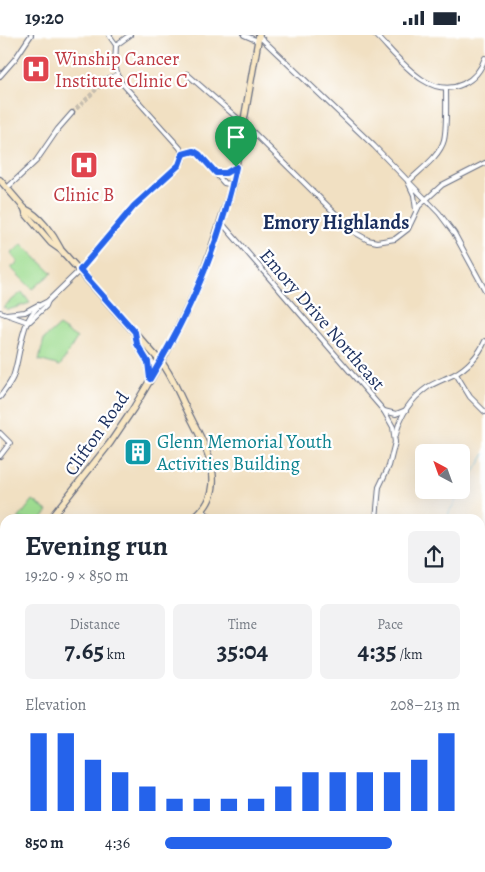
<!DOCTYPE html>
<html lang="en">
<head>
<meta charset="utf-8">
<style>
  :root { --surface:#fff; --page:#f2f2f3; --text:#1f2937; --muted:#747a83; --accent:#2563eb }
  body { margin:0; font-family:Alegreya,serif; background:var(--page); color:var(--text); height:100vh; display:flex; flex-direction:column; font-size:19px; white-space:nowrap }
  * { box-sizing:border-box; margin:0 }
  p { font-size:16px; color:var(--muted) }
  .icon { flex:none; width:28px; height:28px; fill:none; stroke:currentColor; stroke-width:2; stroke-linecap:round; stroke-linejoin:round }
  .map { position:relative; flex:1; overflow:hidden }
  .drawer { position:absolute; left:0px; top:479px; width:485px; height:359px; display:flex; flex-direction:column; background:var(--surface); border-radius:15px 15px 0 0; box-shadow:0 5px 20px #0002 }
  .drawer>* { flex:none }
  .needle { width:32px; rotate:319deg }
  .tools { position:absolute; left:415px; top:409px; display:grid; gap:10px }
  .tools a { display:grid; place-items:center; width:55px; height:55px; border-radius:8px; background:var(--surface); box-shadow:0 5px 20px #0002; font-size:25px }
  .pin { position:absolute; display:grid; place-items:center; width:42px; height:42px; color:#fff; margin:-51px -21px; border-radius:50% 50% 50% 0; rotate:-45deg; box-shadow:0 0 5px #0007 }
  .pin .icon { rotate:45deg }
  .round { display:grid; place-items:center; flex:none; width:52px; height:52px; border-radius:8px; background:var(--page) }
  .head { display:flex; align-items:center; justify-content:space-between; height:85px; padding:0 25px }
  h1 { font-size:28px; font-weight:700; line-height:38px }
  .stats { display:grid; grid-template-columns:repeat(3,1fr); gap:8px; height:85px; padding:5px 25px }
  .stats div { display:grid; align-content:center; border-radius:8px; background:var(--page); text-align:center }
  .stats b { font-size:25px; font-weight:700 }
  .stats small { font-size:14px; font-weight:400 }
  .stats p { font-size:14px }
  .chart { height:140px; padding:10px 25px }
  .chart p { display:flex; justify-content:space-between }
  .chart svg { width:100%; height:90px; margin-top:5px; stroke:var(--accent); stroke-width:6 }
  ul { padding:0 25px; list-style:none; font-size:16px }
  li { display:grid; grid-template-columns:80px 60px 1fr; align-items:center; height:38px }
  li i { height:12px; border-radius:6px; background:var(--accent) }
  .status { display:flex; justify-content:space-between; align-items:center; height:35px; padding:0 25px; background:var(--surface); direction:ltr }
  .status svg { height:14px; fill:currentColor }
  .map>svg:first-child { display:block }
</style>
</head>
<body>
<div class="status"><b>19:20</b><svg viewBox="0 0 49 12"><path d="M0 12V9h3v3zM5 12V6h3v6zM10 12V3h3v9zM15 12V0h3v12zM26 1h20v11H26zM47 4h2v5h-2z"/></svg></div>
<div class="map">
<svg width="485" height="837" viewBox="0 0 485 837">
  <rect width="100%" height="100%" fill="#fff"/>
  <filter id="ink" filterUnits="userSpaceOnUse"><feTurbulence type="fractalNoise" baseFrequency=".02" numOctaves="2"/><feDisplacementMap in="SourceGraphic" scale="10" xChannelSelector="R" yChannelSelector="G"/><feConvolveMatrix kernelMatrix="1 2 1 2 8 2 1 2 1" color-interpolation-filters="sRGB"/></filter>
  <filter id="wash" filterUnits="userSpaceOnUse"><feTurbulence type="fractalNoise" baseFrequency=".0096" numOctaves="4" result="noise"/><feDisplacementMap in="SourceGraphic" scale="20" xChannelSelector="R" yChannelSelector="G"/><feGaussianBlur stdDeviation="1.12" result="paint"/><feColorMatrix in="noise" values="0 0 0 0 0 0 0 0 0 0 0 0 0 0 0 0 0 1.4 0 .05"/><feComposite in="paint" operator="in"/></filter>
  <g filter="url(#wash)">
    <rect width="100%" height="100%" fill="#f1e0c2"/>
    <g fill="#9fdd91" stroke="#5d8678">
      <polygon points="22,209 52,238 32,254 11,233 18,227 11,219"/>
      <polygon points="22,257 30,268 8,275 3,272"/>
      <polygon points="59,291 77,303 60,331 39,325 44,304"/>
      <polygon points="33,465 48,476 41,484 18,484"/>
      <polygon points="0,613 5,614 5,832 231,833 229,837 0,837"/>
    </g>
    <polygon fill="#7fbc7b" stroke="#4d766c" points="234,832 284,833 286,837 233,837"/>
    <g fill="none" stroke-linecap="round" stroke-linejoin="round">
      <g stroke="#56b5d4" stroke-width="1">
        <polyline points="448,484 449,477 485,419"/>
        <polyline points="0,661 5,651"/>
        <polyline points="0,763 5,774"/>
        <polyline points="86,832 87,837"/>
        <polyline points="89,832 95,837"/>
      </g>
    </g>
  </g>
  <g filter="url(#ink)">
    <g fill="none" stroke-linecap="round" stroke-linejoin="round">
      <polyline stroke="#c6bdae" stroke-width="4" stroke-dasharray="4 2" stroke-linecap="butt" points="72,78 101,50"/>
      <defs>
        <g id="street">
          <polyline points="109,0 116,10"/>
          <polyline points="244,0 258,6"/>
          <path d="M 376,0 C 398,22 428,66 463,49 C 474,44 481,35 485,23"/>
          <polyline points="259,1 374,111 439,178 454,198 485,255"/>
          <polyline points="116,10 130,0"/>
          <polyline points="187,39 251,95 354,197 368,205 377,207 395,204 408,194 419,171 442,150 485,128"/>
          <polyline points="0,41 15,24 31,0"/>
          <polyline points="101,50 107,44 118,40"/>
          <polyline points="101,50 120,46"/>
          <polyline points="183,119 194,116 197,117 224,148 233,150"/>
          <polyline points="216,138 226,138 235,133"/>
          <polyline points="7,153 36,126 58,94 72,78"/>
          <path d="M 416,175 L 414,160 L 408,147 C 420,135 440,121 444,105 C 447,92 446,67 446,53"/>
          <polyline points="221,187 384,376 393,392 395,408"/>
          <polyline points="0,277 28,287"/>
          <polyline points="6,279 25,277 38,270"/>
          <polyline points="30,286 46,271 48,266"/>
          <polyline points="456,339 470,362 485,377"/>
          <path d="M 0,362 C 5,355 10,349 13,342 C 22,318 19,277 48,266 L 80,235 L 134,171 L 182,127 L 183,119 L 180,113 L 120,46 L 115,31 L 116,10"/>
          <polyline points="384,376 396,379 406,375"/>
          <polyline points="0,398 10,408 0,421"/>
          <path d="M 396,400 C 400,380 412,363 428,352 C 436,347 445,344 453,340 C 467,333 479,320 485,306"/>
          <polyline points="202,475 212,484"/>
          <polyline points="376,484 379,452 389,431 395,407"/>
          <polyline points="480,654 485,656"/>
        </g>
        <g id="secondary">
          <polyline points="0,145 25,174 26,179 51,208 61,215 161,327 160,328"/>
          <path d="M 25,174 C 39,180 53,199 60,213"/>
          <polyline points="135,297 137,309 148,327 150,344"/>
          <path d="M 159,324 C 172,339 178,358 187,375 C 204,410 233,453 193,484"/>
          <polyline points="50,484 110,408 133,374 165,320 200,247 232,153 259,0"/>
          <polyline points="0,527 5,523"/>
          <polyline points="0,562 5,564"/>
          <polyline points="332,832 336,837"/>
        </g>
      </defs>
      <use href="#street" stroke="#666d81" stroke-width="6"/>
      <use href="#secondary" stroke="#666d81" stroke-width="8"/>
      <use href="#street" stroke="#fff" stroke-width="4"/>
      <use href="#secondary" stroke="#f9e7c3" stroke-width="5.5"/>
    </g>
  </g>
  <g fill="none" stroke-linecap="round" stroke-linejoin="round" filter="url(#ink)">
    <defs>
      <path id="route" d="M 194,116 L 199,119 L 216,138 L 226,138 L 236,132 C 221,207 189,279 150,344 L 148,327 L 137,309 L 135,297 L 80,235 L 134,171 L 179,130 L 183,119 Z"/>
    </defs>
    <use href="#route" stroke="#fff" stroke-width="10"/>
    <use href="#route" stroke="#2563eb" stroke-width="6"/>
  </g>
  <defs>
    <symbol id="hospital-square" viewBox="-11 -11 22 22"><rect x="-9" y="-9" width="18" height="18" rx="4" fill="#e0444e" stroke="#fff"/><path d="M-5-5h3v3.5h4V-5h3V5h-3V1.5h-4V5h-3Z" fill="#fff"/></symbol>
    <symbol id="building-square" viewBox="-11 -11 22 22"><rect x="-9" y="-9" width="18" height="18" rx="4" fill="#0f9aa8" stroke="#fff"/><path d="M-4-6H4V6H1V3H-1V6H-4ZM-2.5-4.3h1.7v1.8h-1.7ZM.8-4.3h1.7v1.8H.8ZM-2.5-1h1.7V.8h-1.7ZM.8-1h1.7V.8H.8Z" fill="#fff"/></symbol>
  </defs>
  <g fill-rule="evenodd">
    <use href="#hospital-square" x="20" y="18" width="32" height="32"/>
    <use href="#hospital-square" x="68" y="114" width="32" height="32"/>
    <use href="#building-square" x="122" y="401" width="32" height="32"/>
  </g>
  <g text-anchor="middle" stroke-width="4.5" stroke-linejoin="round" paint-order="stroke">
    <g font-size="19" fill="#be3a42" stroke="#fff" text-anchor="start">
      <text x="55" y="30">Winship Cancer<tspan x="55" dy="22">Institute Clinic C</tspan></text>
      <text x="84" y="166" text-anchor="middle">Clinic B</text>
    </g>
    <g font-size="19" fill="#1b2f5e" stroke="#fff">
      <text transform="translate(323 284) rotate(49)" y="7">Emory Drive Northeast</text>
      <text transform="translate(96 398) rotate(-55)" y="7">Clifton Road</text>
    </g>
    <g font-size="19" fill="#0d838f" stroke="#fff" text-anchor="start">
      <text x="157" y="413">Glenn Memorial Youth<tspan x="157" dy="22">Activities Building</tspan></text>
    </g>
    <g font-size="20" font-weight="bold" fill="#1b2f5e" stroke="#fff">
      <text x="336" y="194">Emory Highlands</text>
    </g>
  </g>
</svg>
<div class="tools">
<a><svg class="needle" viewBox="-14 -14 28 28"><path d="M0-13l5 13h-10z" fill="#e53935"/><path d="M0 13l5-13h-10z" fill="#747a83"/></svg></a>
</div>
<div class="pin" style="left:236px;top:132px;background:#1e9e55"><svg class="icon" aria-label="arrive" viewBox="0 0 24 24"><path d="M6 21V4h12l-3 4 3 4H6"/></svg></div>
<section class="drawer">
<div class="head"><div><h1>Evening run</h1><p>19:20 · 9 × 850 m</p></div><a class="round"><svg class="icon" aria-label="share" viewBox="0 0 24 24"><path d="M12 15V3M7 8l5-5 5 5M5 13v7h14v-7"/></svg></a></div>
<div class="stats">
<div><p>Distance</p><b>7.65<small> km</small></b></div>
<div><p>Time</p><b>35:04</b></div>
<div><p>Pace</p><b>4:35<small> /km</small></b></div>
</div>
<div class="chart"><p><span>Elevation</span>208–213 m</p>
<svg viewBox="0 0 160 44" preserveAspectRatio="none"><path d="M5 44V6M15 44V6M25 44V19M35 44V25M45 44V32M55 44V38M65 44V38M75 44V38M85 44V38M95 44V32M105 44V25M115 44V25M125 44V25M135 44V25M145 44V19M155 44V6"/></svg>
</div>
<ul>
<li><b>850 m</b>4:36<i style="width:77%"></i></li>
</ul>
</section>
</div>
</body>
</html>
